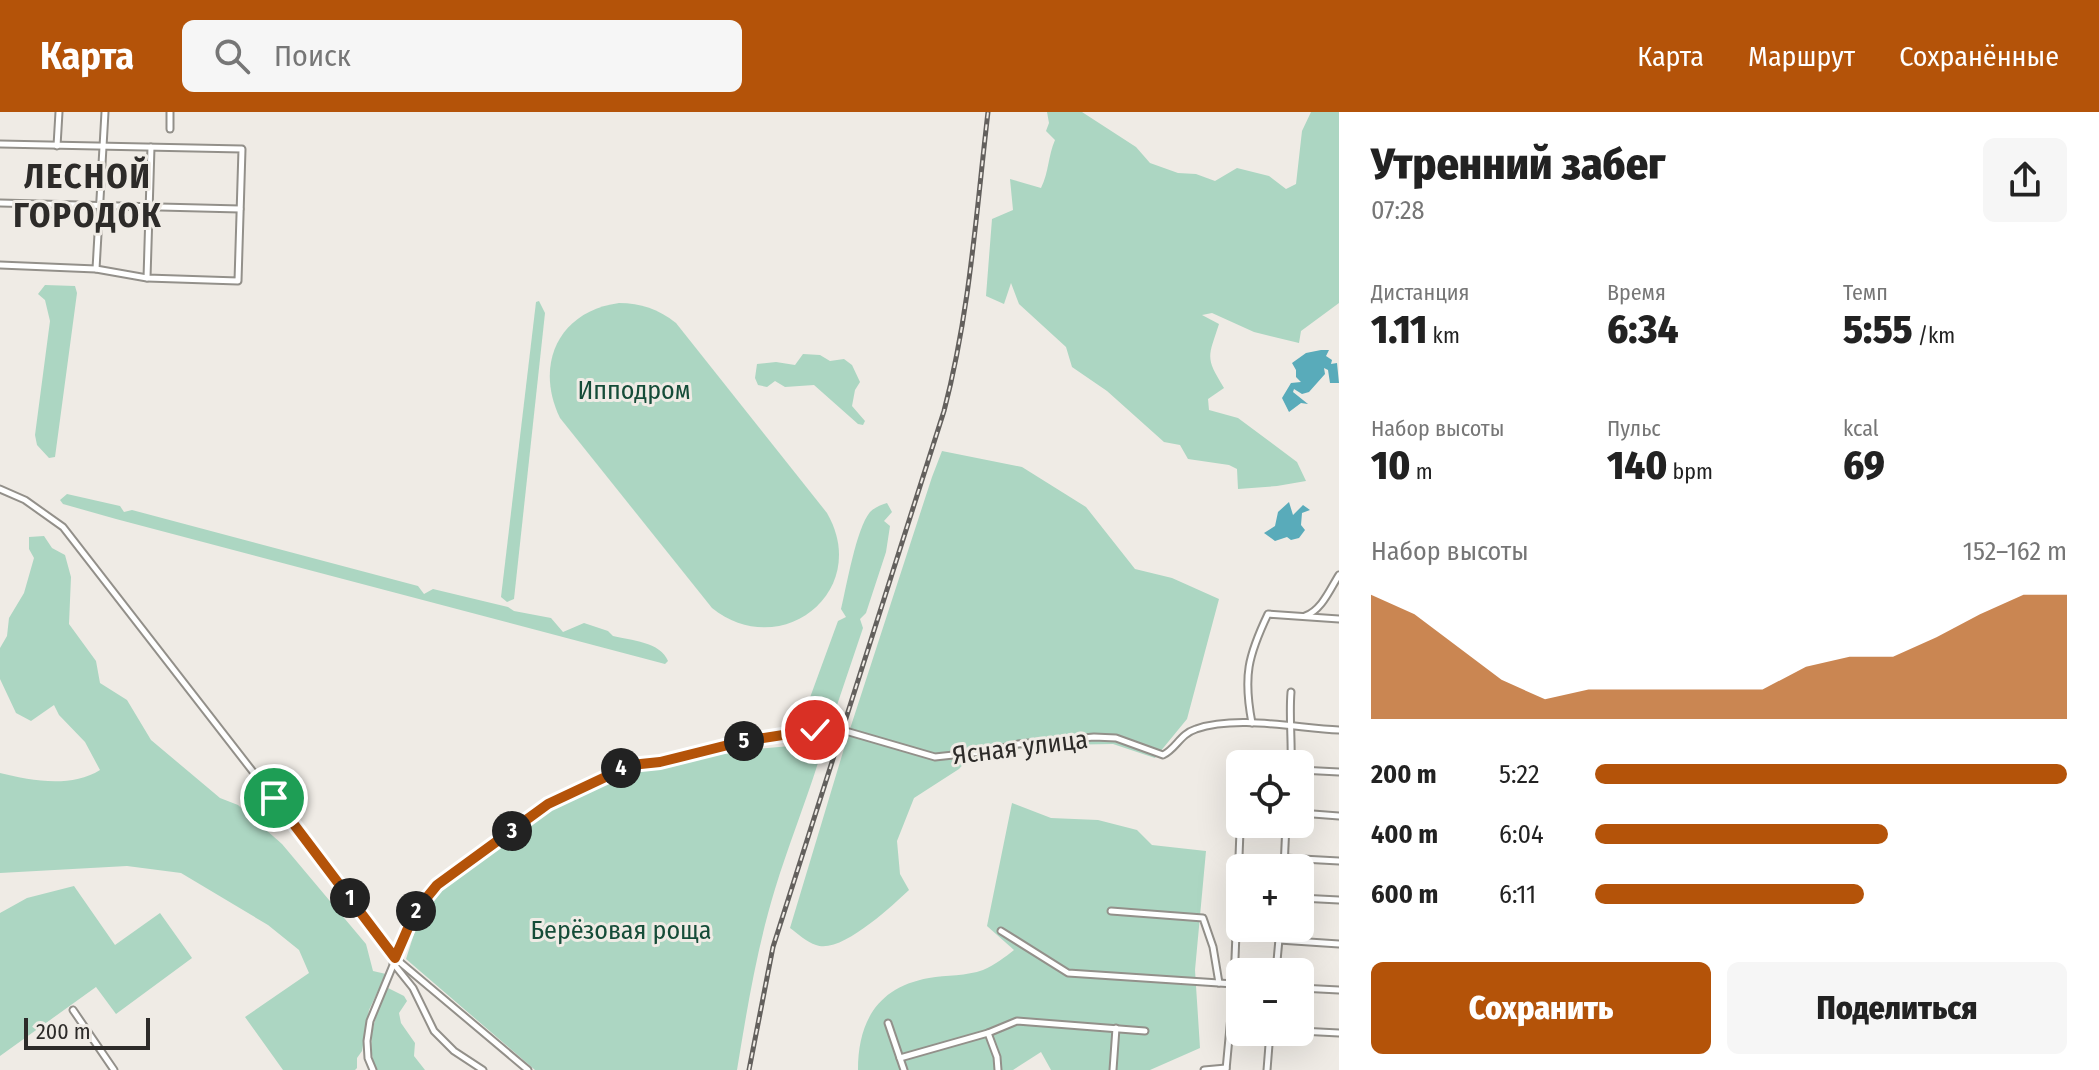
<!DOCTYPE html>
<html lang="ru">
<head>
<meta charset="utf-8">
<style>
  :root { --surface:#fff; --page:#f6f6f6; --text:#222; --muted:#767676; --accent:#b45309 }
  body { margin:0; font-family:"Fira Sans Condensed",sans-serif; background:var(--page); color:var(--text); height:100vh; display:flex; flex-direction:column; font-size:30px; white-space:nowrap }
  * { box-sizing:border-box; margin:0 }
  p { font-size:26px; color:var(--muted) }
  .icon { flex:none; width:44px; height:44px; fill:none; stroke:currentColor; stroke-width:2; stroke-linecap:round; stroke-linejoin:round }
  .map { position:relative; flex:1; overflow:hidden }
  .details { display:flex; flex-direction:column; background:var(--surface); width:760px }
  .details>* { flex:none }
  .controls { position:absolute; left:1226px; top:638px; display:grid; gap:16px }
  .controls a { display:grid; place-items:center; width:88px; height:88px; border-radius:12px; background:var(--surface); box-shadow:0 8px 32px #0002; font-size:40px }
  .scale { position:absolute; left:24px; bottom:20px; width:126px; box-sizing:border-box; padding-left:8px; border:4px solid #2d2b29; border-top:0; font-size:22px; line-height:28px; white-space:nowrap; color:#2d2b29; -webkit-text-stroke:6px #efebe5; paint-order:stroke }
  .pin { position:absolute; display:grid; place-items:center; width:68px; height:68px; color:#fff; margin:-34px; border:4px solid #fff; border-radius:50%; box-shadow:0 2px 8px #0007 }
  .km { position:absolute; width:40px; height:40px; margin:-20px; border-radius:50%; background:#222; color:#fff; font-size:22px; line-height:40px; text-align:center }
  .round { display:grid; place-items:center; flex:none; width:84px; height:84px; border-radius:12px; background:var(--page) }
  .summary { display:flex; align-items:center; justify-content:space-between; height:136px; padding:0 32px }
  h1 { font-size:44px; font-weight:800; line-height:60px }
  .stats { display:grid; grid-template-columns:repeat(3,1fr); gap:12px; height:136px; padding:8px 32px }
  .stats div { display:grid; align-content:center }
  .stats b { font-size:40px; font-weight:800 }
  .stats small { font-size:22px; font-weight:400 }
  .stats p { font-size:22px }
  .chart { height:224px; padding:16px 32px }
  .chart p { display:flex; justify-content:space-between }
  .chart svg { width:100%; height:144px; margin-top:8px; fill:var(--accent); opacity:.7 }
  .button { display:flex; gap:16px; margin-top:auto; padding:16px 32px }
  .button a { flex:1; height:92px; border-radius:12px; background:var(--accent); color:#fff; font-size:32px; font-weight:800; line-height:92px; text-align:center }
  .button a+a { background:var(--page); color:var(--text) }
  ul { padding:0 32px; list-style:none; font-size:26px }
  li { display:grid; grid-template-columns:128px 96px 1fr; align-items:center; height:60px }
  li i { height:20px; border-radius:10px; background:var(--accent) }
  header { display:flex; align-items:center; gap:48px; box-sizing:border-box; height:112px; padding:0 40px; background:var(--accent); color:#fff }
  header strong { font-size:38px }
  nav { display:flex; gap:44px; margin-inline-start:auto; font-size:28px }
  .search { width:560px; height:72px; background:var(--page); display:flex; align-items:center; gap:20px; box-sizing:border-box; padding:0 28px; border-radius:12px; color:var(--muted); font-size:30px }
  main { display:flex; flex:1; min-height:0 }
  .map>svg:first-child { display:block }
</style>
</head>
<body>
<header>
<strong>Карта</strong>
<div class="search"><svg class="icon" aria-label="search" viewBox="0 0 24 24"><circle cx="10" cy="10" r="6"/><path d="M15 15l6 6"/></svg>Поиск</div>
<nav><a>Карта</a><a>Маршрут</a><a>Сохранённые</a></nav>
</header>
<main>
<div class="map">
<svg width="1339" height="958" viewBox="0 0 1339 958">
  <rect width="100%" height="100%" fill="#efebe5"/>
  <g fill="#acd6c2">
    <path d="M 1047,0 L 1082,0 L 1136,35 L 1150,51 L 1178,61 L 1196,62 L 1215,69 L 1237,56 L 1269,64 L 1286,77 L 1296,72 L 1302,19 L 1311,0 L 1339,0 L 1339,191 L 1301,219 L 1299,231 L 1254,220 L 1212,201 L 1202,203 L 1219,212 C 1208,246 1205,245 1224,276 L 1208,287 L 1209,298 L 1238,306 L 1297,350 L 1306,369 L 1277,374 L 1238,377 L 1237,357 L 1229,353 L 1188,347 L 1180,333 L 1164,330 L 1107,279 L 1072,255 L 1066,235 L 1019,192 L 1011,171 L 1004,192 L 986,184 L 992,107 L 1013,98 L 1010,67 L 1041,76 C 1049,60 1048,44 1055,28 L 1046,19 L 1049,11 Z"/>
    <polygon points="45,173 75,174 77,181 55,345 49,346 37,333 35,323 50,209 45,188 38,182"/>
    <polygon points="539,189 545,201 514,487 507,490 501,485 536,190"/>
    <path d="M 619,191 C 641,191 658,197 676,211 L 827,401 C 872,479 781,551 712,496 L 560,306 C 534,252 559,199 619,191 Z"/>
    <polygon points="803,242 820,243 830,249 844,247 852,253 860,270 855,278 852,294 865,309 863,313 858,312 814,273 785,275 775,269 767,275 758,273 755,266 757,252 776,250 795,253"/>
    <path d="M 942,339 L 1022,355 L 1086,395 L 1135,457 L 1172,466 L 1219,487 L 1187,607 L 1155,646 L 1113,632 L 1056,633 L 973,641 L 959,657 L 914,686 L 897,729 L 900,762 L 909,778 C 892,794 840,843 816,833 C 807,830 798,822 790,816 L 849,620 L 932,365 Z"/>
    <path d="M 67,382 L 120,394 L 124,400 L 132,398 L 418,474 L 424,482 L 433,477 L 508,495 L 514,499 L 551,506 L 563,520 L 584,511 L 608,519 L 613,524 C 630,528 661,530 668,549 L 665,552 L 116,407 L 63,392 L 60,388 Z"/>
    <path d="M 887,391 L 892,400 L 884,409 L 890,414 L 886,440 L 866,501 L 860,507 L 863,516 L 834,602 C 822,605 815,600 808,591 L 838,509 L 846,505 L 841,497 C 847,473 856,417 870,400 C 875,395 881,393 887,391 Z"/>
    <path d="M 44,424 L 52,436 L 65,443 L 71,465 L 69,512 L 96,549 L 100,571 L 127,588 L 151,628 L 220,686 L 238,693 L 282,732 L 366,832 L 373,859 L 386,862 L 369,898 L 362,939 L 357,946 L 357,956 L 355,958 L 283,958 L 245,905 L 309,861 L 299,838 L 268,813 L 181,761 L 127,754 L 0,761 L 0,661 C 32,669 71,676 100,658 L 85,630 L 59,603 L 54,593 L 31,609 L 16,601 L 0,567 L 0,536 L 7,524 L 9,506 L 24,481 L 34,446 L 29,437 L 29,425 Z"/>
    <path d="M 824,631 C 810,680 790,728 775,777 C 757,836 747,897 737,958 L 535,958 L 406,847 L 420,803 L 437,779 L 552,694 L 630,656 L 756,637 Z"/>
    <path d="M 1012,691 L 1051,706 L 1098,708 L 1137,718 L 1152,733 L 1206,739 L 1195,858 L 1200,936 L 1150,958 L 1051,958 L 1041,940 L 1013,958 L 858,958 C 858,909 878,875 929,866 C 946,863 967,864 983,858 C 995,853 1005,845 1014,838 L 987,814 Z"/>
    <polygon points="74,774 115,833 160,801 192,846 116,902 96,875 0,944 0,801 27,786"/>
    <path d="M 388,876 L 404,884 L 407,889 L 399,901 L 401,911 L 415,931 L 414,944 L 425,958 L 376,958 C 365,928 375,904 388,876 Z"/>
  </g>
  <g fill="#59abba">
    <polygon points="1321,238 1329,238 1326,244 1332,248 1331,252 1337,251 1339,271 1330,271 1328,258 1324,256 1325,262 1309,280 1302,282 1294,277 1293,280 1308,292 1301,291 1289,300 1282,286 1291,271 1301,270 1296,265 1296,258 1292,251 1306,241"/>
    <polygon points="1289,390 1293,403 1303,393 1310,398 1302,401 1301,413 1305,418 1299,426 1291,428 1287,425 1275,429 1264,421 1275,414 1278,400"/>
  </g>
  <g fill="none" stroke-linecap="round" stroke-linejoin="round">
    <defs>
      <g id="minor">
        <polyline points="170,0 170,17"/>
        <polyline points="0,32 242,37 238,169 147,166 96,157 0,153"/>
        <polyline points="57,34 59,0"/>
        <polyline points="0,91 240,97"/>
        <polyline points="96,157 105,0"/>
        <polyline points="147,166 151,35"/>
        <polyline points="0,377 25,388 63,415 389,835 395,846 528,958"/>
        <path d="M 1305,504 C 1322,498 1330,477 1339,463"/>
        <path d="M 1291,580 C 1289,605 1292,627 1291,652"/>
        <path d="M 1252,611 C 1243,564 1248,544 1268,502 L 1339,507"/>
        <path d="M 849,620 L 935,645 L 990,639 L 1018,632 L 1094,625 L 1116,626 L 1163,643 C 1176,637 1180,622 1196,617 C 1237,603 1296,616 1339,618"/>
        <polyline points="1300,658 1339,660"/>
        <polyline points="1300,701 1339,704"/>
        <polyline points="1284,746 1339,749"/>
        <polyline points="1284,756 1286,712"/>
        <polyline points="1300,786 1339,788"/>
        <polyline points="1111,799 1203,806 1213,835 1219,871"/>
        <polyline points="1001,819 1068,861 1234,872 1240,870"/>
        <polyline points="1279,828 1339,832"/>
        <polyline points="393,851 413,876 434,919 454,939 483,958"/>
        <polyline points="1276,860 1280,816"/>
        <polyline points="1300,876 1339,878"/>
        <polyline points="73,898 114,958"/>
        <polyline points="888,911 904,958"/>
        <polyline points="1300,919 1339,921"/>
        <polyline points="988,921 997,945 998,958"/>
        <polyline points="900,946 988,921 1017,909 1145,919"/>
        <polyline points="373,958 368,946 367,929 370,909 415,800 437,773 548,692 623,655 660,650 744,629 815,618 834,618"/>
        <polyline points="1113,958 1116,916"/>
        <polyline points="1204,958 1226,956"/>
        <polyline points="1226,958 1234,872 1240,719"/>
        <polyline points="1267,958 1270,920"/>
      </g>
    </defs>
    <use href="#minor" stroke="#93908a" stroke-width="9"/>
    <use href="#minor" stroke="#fff" stroke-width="5"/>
    <defs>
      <path id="rail" d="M 749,958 L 773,835 L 944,299 C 970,199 976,102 988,0"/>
    </defs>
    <use href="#rail" stroke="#63605d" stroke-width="5"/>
    <use href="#rail" stroke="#efebe5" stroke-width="2" stroke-dasharray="6" stroke-linecap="butt"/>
  </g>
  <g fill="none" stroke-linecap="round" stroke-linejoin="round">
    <defs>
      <polyline id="route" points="274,686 395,846 415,800 437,773 548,692 631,653 660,650 744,629 815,618"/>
    </defs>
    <use href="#route" stroke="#fff" stroke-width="16"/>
    <use href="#route" stroke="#b45309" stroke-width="10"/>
  </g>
  <g text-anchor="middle" stroke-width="6" stroke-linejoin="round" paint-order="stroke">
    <g font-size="26" fill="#154c38" stroke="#efebe5">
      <text x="634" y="287">Ипподром</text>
      <text x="621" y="827">Берёзовая роща</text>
    </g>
    <g font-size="26" fill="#2d2b29" stroke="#efebe5">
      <text transform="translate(1020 635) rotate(-7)" y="9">Ясная улица</text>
    </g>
    <g font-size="34" font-weight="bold" letter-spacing="2" fill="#2d2b29" stroke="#efebe5">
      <text x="88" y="76">ЛЕСНОЙ<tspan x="88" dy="39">ГОРОДОК</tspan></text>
    </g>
  </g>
</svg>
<div class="controls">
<a><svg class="icon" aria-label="locate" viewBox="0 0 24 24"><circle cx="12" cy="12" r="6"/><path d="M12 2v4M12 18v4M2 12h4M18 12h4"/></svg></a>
<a>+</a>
<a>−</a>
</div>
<div class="scale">200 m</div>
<div class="pin" style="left:274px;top:686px;background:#1e9e55"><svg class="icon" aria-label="arrive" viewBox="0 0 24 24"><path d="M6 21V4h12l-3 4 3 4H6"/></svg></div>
<div class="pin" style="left:815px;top:618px;background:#d93025"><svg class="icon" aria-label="check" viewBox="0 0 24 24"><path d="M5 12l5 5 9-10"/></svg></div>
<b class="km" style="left:350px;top:786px">1</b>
<b class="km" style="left:416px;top:799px">2</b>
<b class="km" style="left:512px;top:719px">3</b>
<b class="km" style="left:621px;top:656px">4</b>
<b class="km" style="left:744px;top:629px">5</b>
</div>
<section class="details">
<div class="summary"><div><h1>Утренний забег</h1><p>07:28</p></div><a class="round"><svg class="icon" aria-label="share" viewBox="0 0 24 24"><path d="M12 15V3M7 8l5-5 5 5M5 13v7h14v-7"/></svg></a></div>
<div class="stats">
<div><p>Дистанция</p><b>1.11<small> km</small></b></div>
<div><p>Время</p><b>6:34</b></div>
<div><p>Темп</p><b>5:55<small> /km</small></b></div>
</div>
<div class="stats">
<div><p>Набор высоты</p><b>10<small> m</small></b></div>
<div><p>Пульс</p><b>140<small> bpm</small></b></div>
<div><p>kcal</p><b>69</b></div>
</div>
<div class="chart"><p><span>Набор высоты</span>152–162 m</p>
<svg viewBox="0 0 160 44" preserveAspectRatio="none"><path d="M0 44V6L10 12L20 22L30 32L40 38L50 35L60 35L70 35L80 35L90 35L100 28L110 25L120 25L130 19L140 12L150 6L160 6V44z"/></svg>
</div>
<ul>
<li><b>200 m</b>5:22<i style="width:100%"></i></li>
<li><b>400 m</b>6:04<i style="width:62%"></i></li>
<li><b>600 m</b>6:11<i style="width:57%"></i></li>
</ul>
<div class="button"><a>Сохранить</a><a>Поделиться</a></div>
</section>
</main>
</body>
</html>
